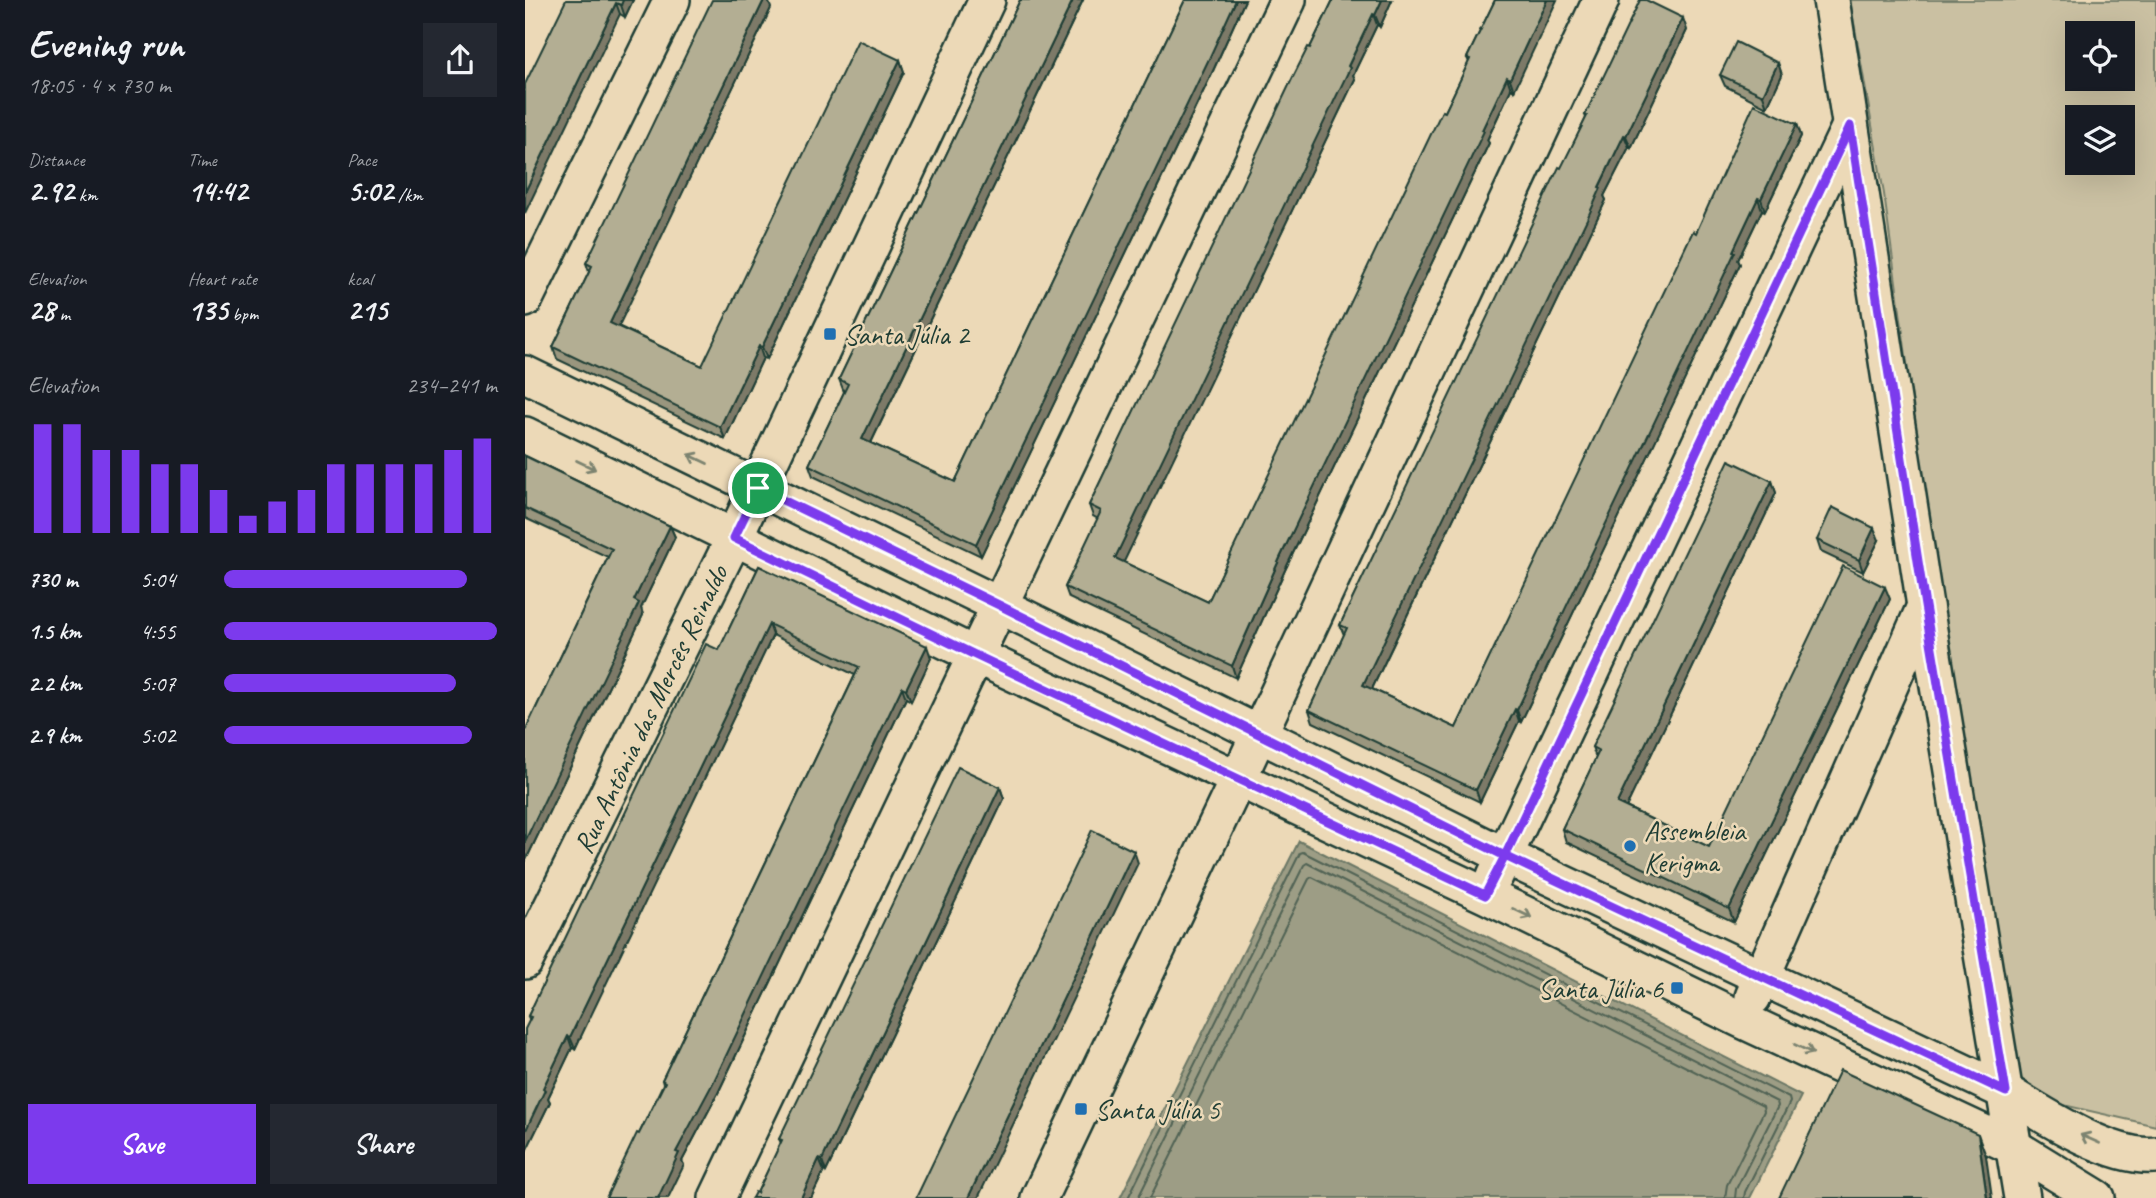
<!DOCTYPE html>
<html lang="en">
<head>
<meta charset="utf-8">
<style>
  :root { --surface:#171b24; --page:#242831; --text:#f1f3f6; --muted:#9ea1a6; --accent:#7c3aed }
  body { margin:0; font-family:Caveat,sans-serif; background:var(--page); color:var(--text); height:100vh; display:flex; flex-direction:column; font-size:26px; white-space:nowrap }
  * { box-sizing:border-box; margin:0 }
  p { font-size:23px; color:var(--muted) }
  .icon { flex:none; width:38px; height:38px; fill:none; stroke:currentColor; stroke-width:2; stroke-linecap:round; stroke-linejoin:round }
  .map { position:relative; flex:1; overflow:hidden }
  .panel { display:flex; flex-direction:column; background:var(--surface); width:525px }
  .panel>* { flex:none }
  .tools { position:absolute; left:1540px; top:21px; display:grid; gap:14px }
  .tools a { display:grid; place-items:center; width:70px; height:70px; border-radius:0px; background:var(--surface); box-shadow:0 7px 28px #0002; font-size:35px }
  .pin { position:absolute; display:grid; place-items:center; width:60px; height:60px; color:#fff; margin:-30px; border:4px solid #fff; border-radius:50%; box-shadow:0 2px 7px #0007 }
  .round { display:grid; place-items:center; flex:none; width:74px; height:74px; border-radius:0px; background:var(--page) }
  .summary { display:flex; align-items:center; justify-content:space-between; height:119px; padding:0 28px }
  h1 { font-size:38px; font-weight:600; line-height:52px }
  .figures { display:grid; grid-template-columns:repeat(3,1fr); gap:10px; height:119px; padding:7px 28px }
  .figures div { display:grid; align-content:center }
  .figures b { font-size:30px; font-weight:600 }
  .figures small { font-size:19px; font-weight:400 }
  .figures p { font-size:19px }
  .chart { height:196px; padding:14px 28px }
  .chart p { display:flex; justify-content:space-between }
  .chart svg { width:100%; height:126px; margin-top:7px; stroke:var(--accent); stroke-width:6 }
  .button { display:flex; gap:14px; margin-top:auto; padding:14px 28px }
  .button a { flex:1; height:80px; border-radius:0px; background:var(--accent); color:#fff; font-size:28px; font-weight:600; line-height:80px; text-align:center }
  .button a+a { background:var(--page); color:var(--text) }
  ul { padding:0 28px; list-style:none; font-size:23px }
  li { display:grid; grid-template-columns:112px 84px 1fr; align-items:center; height:52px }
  li i { height:18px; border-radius:9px; background:var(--accent) }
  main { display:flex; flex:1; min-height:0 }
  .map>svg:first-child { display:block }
</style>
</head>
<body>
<main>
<section class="panel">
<div class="summary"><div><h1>Evening run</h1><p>18:05 · 4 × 730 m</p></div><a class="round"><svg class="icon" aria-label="share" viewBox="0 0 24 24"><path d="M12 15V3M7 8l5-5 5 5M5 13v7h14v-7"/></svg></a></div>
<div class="figures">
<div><p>Distance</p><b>2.92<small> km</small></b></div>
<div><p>Time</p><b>14:42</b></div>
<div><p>Pace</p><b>5:02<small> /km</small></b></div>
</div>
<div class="figures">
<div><p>Elevation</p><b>28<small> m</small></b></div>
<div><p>Heart rate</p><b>135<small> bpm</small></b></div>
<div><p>kcal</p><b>215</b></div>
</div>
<div class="chart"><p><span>Elevation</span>234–241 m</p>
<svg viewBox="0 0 160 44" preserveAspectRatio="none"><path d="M5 44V6M15 44V6M25 44V15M35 44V15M45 44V20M55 44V20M65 44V29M75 44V38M85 44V33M95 44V29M105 44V20M115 44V20M125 44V20M135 44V20M145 44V15M155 44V11"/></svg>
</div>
<ul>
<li><b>730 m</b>5:04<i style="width:89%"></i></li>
<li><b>1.5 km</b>4:55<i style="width:100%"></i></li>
<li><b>2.2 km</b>5:07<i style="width:85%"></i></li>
<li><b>2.9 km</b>5:02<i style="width:91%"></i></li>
</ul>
<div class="button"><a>Save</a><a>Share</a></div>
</section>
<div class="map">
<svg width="1631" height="1198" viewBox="0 0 1631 1198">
  <rect width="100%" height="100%" fill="#ecd9b7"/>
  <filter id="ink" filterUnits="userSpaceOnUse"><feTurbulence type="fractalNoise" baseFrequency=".0143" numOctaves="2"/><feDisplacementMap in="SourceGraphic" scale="14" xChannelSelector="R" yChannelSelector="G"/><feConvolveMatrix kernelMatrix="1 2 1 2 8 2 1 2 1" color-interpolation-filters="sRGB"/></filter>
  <g filter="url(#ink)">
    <path fill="#cac0a2" stroke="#747e6b" stroke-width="2" fill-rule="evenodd" d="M 1325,0 L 1631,0 L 1631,1126 L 1481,1092 L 1359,194 ZM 1552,33 L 1598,33 L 1598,79 L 1552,79 ZM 1552,117 L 1598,117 L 1598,163 L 1552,163 Z"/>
    <polygon fill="#9d9d85" stroke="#6b7765" stroke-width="2" points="774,841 1276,1096 1225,1198 595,1198"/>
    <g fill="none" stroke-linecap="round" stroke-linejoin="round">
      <g stroke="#516354" stroke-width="2">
        <polyline points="603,1198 775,853 778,852 1264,1098 1265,1102 1220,1192 1219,1198"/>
        <polyline points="613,1198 779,865 782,863 1252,1102 1253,1106 1211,1189 1210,1198"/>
        <polyline points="625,1198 784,879 787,877 1238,1106 1239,1111 1202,1185 1200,1198"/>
      </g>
      <defs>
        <g id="street">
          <polyline points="1306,0 1400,606 1497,1198"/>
          <polyline points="0,299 147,0"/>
          <path d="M 0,374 L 476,606 L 980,856 L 1481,1092 C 1518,1115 1587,1160 1631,1155"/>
          <polyline points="0,435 450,655 960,895 1217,1020 1489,1147 1572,1198"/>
          <polyline points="970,876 1325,126"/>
          <polyline points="0,961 209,538 462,0"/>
          <polyline points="1228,997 1400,606"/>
          <polyline points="192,1198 763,0"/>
          <polyline points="514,1198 713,779 1076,0"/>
        </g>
      </defs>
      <use href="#street" stroke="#1f3d34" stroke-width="40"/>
      <use href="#street" stroke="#ecd9b7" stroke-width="35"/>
    </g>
    <g fill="#9a967e" stroke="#1f3d34" stroke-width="2">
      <polygon points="41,0 108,0 100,17 95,14"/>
      <polygon points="495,0 558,0 346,443 430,482 660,0 720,0 687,73 456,556 288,476 284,465 319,392 314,379"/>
      <polygon points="808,0 867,0 855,27 852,25 828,75 830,79 598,562 683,602 920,112 944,62 942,58 970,0 989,91 986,89 962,140 964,143 760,570 711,678 544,598 540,587 573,519 568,516 564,505"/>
      <polygon points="246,8 93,326 141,349 177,366 375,60 379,72 242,359 238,358 200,439 32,359 28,347 64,272 61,263"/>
      <polygon points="1162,30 1106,148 1104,147 1079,196 1081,200 1066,231 847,689 931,728 1171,233 1272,124 1276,136 1240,211 1237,210 1213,260 1215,264 1174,349 996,722 994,721 955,802 788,722 784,710 819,635 815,625 1061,118 1060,115"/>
      <polygon points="1253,63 1257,75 1242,107 1200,86 1195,75"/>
      <polygon points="0,456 145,526 150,537 116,608 118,615 0,862 0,731 83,557 0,518"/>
      <polygon points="1247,481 1251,493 1101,807 1184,847 1365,599 1209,922 1041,842 1037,829 1071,758 1067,747"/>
      <polygon points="1292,540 1354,540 1338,572 1296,552"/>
      <polygon points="234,566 406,658 386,701 381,698 193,1093 157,1161 159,1165 114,1134 138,1084 137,1080 330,675 248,635 65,1016 50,1049 47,1048 23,1098 25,1102 0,1153 4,1020 3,1016 194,650"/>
      <polygon points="475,787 479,799 322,1128 301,1172 299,1171 286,1198 227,1198 232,1193 256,1143 254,1139"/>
    </g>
    <g fill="#7d7a67" stroke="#1f3d34" stroke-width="2">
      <polygon points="98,0 108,0 100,17 96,5"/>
      <polygon points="239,0 243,0 246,8 90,334 85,323"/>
      <polygon points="548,0 558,0 342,451 337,439"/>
      <polygon points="711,0 720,0 687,73 456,556 451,544"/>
      <polygon points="857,0 867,0 855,27 850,15"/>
      <polygon points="1022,0 1032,0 989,91 985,79"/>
      <polygon points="91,3 95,14 0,213 0,192"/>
      <polygon points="848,14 852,25 828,75 830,79 595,570 590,558"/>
      <polygon points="1158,18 1162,30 1106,148 1101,136"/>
      <polygon points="375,60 379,72 242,359 237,347"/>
      <polygon points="1253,63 1257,75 1242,107 1238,95"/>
      <polygon points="982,77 986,89 962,140 964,143 760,570 711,678 707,666 755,558"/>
      <polygon points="1272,124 1276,136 1240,211 1236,199"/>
      <polygon points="1099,135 1104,147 1079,196 1081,200 843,697 838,685"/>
      <polygon points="1233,198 1237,210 1213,260 1215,264 996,722 992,710"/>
      <polygon points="234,346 238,358 200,439 195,427"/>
      <polygon points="1247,481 1251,493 1097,816 1092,803"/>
      <polygon points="145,526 150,537 116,608 118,615 0,862 0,841 109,600"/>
      <polygon points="1349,528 1354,540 1338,572 1334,560"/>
      <polygon points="1360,587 1365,599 1209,922 1204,909"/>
      <polygon points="244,624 248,635 50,1049 45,1037"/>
      <polygon points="402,646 406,658 386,701 381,689"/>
      <polygon points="377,687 381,698 193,1093 157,1161 159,1165 143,1198 133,1198 151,1152"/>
      <polygon points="990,709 994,721 955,802 951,790"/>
      <polygon points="475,787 479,799 301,1172 297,1160"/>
      <polygon points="609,851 613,863 453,1198 443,1198"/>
      <polygon points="43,1036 47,1048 23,1098 25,1102 0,1153 0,1132 18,1088"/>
      <polygon points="1453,1134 1461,1156 1467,1198 1462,1198"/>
      <polygon points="294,1159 299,1171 286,1198 276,1198"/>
    </g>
    <g fill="#b3ae93" stroke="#1f3d34" stroke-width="2">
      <polygon points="41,0 98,0 96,5 91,3 0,192 0,84"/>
      <polygon points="187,0 239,0 85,323 177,366 333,40 375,60 237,347 234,346 195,427 28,347 67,266 61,263"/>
      <polygon points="495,0 548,0 337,439 430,482 660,0 711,0 683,61 451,544 284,465 323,384 314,379"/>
      <polygon points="808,0 857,0 850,15 848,14 823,66 825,68 590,558 683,602 917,111 920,112 945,59 942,58 970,0 1022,0 985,79 982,77 957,130 959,131 755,558 707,666 540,587 576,511 564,505 767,79 783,47 785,48"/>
      <polygon points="1115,0 1121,0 1158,18 1101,136 1099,135 1074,187 1076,188 1062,219 838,685 931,728 1168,231 1171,233 1229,104 1272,124 1236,199 1233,198 1208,251 1210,252 1170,337 992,710 990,709 951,790 784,710 822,628 815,625 1034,167 1036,168 1062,116 1060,115"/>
      <polygon points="1211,42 1253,63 1238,95 1195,75"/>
      <polygon points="0,456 145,526 109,600 114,603 0,841 0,731 87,549 0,508"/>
      <polygon points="1204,460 1247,481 1092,803 1184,847 1318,566 1360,587 1204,909 1037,829 1074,751 1067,747"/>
      <polygon points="1307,507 1349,528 1334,560 1292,540"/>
      <polygon points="234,566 402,646 381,689 377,687 189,1081 151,1152 154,1153 133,1198 81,1198 112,1133 114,1134 140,1082 137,1080 334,667 244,624 61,1004 45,1037 43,1036 18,1088 20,1090 0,1132 0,1029 6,1017 3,1016 181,644 194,650"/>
      <polygon points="433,767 475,787 318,1116 297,1160 294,1159 276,1198 227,1198 230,1192 232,1193 257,1140 254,1139"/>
      <polygon points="567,830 609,851 443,1198 391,1198"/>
      <polygon points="1315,1070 1453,1134 1462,1198 1254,1198"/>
    </g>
    <defs><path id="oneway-shaft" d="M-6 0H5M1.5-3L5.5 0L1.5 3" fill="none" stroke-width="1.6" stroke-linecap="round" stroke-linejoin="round" transform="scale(1.75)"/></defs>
    <g stroke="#7b836f">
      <use href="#oneway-shaft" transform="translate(173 459) rotate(-154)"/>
      <use href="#oneway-shaft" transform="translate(61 465) rotate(26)"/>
      <use href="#oneway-shaft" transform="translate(997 913) rotate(26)"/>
      <use href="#oneway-shaft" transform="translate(1279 1049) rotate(25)"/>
      <use href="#oneway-shaft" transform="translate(1565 1139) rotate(-156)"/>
    </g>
  </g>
  <g fill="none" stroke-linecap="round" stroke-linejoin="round" filter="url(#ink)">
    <defs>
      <polyline id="route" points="233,488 209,538 450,655 960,895 980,856 1481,1092 1400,606 1325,126 980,856 476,606 233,488"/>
    </defs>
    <use href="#route" stroke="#fff" stroke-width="14"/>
    <use href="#route" stroke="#7c3aed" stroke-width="9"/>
  </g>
  <g fill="#1f6fb2" stroke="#ecd9b7" stroke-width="2.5">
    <rect x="298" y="327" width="14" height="14" rx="3.5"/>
    <circle cx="1105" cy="846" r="7"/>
    <rect x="1145" y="981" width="14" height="14" rx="3.5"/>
    <rect x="549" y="1102" width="14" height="14" rx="3.5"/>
  </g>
  <g text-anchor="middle" stroke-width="5" stroke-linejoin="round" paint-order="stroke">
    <g font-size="28" fill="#1f3d34" stroke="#ecd9b7" text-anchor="start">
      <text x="319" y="344">Santa Júlia 2</text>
      <text x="1119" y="840">Assembleia<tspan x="1119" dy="32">Kerigma</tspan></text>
      <text x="1138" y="998" text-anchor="end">Santa Júlia 6</text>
      <text x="570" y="1119">Santa Júlia 5</text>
    </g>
    <g font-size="28" fill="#1f3d34" stroke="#ecd9b7">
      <text transform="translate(125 709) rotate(-64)" y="10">Rua Antônia das Mercês Reinaldo</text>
    </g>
  </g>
</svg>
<div class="tools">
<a><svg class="icon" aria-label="locate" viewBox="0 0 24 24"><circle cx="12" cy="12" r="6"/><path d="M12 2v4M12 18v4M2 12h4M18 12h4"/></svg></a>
<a><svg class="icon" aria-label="layers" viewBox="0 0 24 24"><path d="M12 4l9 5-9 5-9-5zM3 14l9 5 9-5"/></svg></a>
</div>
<div class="pin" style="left:233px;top:488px;background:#1e9e55"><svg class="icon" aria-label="arrive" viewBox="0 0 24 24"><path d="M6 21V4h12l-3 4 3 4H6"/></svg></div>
</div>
</main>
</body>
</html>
